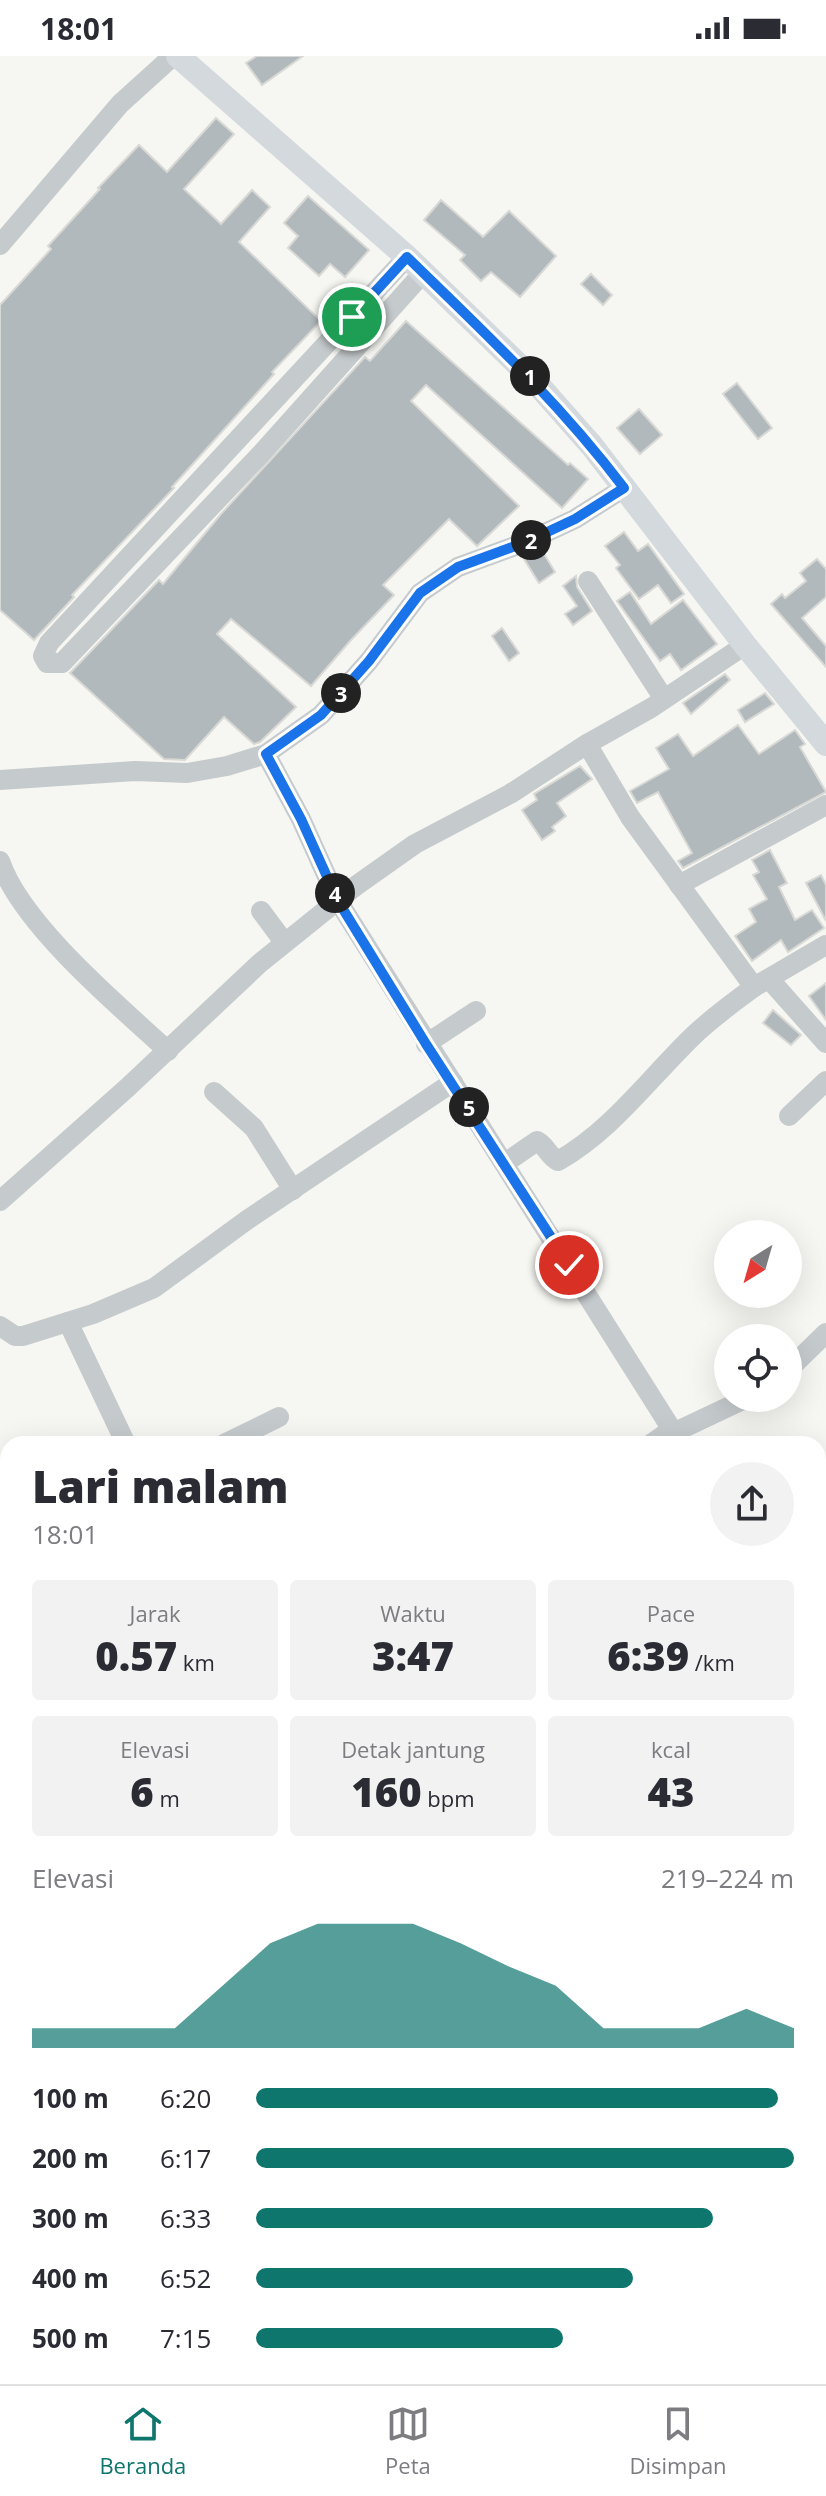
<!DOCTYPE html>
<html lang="id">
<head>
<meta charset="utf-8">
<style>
  :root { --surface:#fff; --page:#f2f2f3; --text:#2b2b33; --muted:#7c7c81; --line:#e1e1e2; --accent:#0f766e }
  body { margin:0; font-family:"Open Sans",sans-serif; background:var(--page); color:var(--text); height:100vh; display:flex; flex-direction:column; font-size:30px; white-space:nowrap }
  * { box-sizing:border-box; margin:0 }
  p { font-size:26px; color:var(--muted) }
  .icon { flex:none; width:44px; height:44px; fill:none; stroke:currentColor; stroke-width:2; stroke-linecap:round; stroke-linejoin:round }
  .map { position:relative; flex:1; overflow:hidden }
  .side { position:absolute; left:0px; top:1380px; width:826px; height:948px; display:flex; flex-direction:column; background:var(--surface); border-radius:24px 24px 0 0; box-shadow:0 8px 32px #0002 }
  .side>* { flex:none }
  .needle { width:52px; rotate:217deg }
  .tools { position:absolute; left:714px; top:1164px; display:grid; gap:16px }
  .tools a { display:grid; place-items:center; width:88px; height:88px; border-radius:50%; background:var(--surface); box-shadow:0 8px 32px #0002; font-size:40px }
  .pin { position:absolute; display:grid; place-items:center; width:68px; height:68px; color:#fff; margin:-34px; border:4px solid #fff; border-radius:50%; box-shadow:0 2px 8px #0007 }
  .km { position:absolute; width:40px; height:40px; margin:-20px; border-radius:50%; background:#222; color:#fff; font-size:22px; line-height:40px; text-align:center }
  .round { display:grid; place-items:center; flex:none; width:84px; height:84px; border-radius:42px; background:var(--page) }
  .head { display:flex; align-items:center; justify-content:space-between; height:136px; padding:0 32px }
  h1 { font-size:44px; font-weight:800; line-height:60px }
  .stats { display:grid; grid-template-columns:repeat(3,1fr); gap:12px; height:136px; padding:8px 32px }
  .stats div { display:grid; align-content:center; border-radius:8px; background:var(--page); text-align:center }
  .stats b { font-size:40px; font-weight:800 }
  .stats small { font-size:22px; font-weight:400 }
  .stats p { font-size:22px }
  .chart { height:224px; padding:16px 32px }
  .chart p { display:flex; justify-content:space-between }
  .chart svg { width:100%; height:144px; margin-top:8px; fill:var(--accent); opacity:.7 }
  ul { padding:0 32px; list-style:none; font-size:26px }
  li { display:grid; grid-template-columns:128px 96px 1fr; align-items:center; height:60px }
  li i { height:20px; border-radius:10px; background:var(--accent) }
  .status { display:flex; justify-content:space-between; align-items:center; height:56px; padding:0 40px; background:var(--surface); direction:ltr }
  .status svg { height:22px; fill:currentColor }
  .tabs { display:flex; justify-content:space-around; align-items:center; height:112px; border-top:2px solid var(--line); background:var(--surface); font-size:22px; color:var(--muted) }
  .tabs a { display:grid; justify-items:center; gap:4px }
  .tabs .on { color:var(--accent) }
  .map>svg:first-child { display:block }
</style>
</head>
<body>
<div class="status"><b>18:01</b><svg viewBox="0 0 49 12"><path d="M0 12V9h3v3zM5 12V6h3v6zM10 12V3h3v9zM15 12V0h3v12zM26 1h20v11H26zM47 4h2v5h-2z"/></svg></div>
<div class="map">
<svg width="826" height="2328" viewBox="0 0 826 2328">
  <rect width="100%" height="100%" fill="#f6f6f2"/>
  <g fill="#b1b9bd" stroke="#d8d8d5" stroke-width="2">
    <polygon points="257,0 303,0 262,29 246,7"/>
    <polygon points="216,62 234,78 184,133 221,168 252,134 270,151 239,186 321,265 272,316 274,318 172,431 174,432 72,539 74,541 34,584 0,554 0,249 51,193 48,190 100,133 98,132 139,89 167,116"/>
    <polygon points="308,140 369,194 345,221 330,208 319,220 288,192 298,180 284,167"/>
    <polygon points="441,144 483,181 509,155 556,200 520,241 491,216 481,225 460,204 465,199 424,164"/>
    <polygon points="591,218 612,239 603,249 581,228"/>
    <polygon points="406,265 568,409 570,407 588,423 562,452 426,329 411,345 519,450 477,490 449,463 383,529 394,539 351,584 311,630 231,563 217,578 296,651 260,686 254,688 224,661 185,704 164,703 70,617 159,524 163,528 221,458 365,301 370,305"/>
    <polygon points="737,327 772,372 758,383 723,338"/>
    <polygon points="639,353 662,379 640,398 617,372"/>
    <polygon points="624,476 638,495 648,488 684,538 671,547 658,529 639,543 616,512 620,509 605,490"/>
    <polygon points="541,493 555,516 539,527 524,503"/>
    <polygon points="817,503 826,513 826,541 802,562 826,590 826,611 771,548 782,538 785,542 806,525 800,517"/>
    <polygon points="576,520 577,531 592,555 573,569 565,558 577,550 563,530"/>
    <polygon points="630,536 651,568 683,544 717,588 681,614 670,598 660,605 617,545"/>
    <polygon points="502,572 519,597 509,605 492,580"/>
    <polygon points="725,618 730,624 691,658 683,647"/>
    <polygon points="765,637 774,648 745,666 738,654"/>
    <polygon points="738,669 759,698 795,674 805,688 800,691 826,736 683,812 678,805 692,797 658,736 637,747 630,735 669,713 656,692 678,678 693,700"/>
    <polygon points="580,710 592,723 557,747 566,760 552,771 555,775 542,784 522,754 537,744 534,738"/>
    <polygon points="770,794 787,827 779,831 795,864 812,854 824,872 788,896 781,884 752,905 735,880 756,866 749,853 767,843 753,819 759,816 752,804"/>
    <polygon points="821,819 826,829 826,865 806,827"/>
    <polygon points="826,927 826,964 809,940"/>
    <polygon points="773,954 801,979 791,989 763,967"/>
  </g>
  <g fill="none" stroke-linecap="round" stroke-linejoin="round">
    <g stroke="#c5cacc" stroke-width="20">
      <polyline points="0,189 120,48 173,0"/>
      <polyline points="407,201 49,587 43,600 47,607 62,607 260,399 423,217"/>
      <polyline points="588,525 664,643"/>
      <polyline points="587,688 630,761 754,931 826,889"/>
      <polyline points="266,698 301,763 338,845 681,1388"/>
      <polyline points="0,724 135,715 187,717 227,710 266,698 321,659 369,605 420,537 458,511 526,486 575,463 624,432"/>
      <path d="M 0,805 C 21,868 118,949 168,995"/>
      <polyline points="679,829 826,749"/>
      <polyline points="261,855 284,886"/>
      <polyline points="770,924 826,987"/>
      <polyline points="426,988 476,955"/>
      <polyline points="214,1036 254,1072 293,1134"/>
      <polyline points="789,1060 826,1025"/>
      <path d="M 505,1107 L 537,1085 C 546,1089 548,1100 558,1105 C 611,1075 648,1024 691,982 C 710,963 733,947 754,931"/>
      <polyline points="0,1145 127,1032 260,907 357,829 415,788 510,738 587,688 651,652 745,589"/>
      <polyline points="68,1266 126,1388"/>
      <polyline points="0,1270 15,1280 23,1280 93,1258 154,1232 247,1164 453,1026"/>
      <polyline points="788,1314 826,1277"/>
      <polyline points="673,1377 747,1342"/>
      <polyline points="224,1388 279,1361"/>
      <polyline points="651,1388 671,1374"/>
      <polyline points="818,1449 826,1445"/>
      <polyline points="818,1469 826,1479"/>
      <polyline points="0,1489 8,1488"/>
      <polyline points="818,1580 826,1590"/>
      <polyline points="818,1866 826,1868"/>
      <polyline points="818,2134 826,2130"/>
      <polyline points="387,2328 404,2320"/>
    </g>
    <polyline stroke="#d4d9dd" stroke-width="24" points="178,0 407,201 532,322 592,390 745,589 826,688"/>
  </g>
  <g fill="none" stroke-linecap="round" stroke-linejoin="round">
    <defs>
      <path id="route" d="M 352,261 L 407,201 C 485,277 558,345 624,432 L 575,463 L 526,486 L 458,511 L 420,537 L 369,605 L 321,659 L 266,698 L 301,763 L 338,845 L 426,988 L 569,1209"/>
    </defs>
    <use href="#route" stroke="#fff" stroke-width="16"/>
    <use href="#route" stroke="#1a73e8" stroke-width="10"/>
  </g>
</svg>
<div class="tools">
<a><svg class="needle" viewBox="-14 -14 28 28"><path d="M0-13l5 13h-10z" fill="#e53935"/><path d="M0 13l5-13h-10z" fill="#7c7c81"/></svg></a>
<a><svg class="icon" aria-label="locate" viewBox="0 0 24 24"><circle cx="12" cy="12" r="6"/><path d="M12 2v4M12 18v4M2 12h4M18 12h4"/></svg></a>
</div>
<div class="pin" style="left:352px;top:261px;background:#1e9e55"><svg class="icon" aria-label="arrive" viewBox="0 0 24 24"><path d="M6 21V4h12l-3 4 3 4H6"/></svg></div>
<div class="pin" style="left:569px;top:1209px;background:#d93025"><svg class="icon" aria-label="check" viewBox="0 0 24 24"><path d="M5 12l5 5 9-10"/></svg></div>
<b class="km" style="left:530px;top:320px">1</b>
<b class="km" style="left:531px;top:484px">2</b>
<b class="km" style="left:341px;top:637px">3</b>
<b class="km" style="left:335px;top:837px">4</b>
<b class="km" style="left:469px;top:1051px">5</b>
<section class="side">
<div class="head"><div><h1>Lari malam</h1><p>18:01</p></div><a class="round"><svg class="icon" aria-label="share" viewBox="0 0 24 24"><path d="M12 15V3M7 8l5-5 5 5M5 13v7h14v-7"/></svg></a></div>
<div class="stats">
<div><p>Jarak</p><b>0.57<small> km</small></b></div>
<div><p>Waktu</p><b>3:47</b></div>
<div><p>Pace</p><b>6:39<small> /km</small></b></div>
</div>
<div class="stats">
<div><p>Elevasi</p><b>6<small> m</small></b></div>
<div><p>Detak jantung</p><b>160<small> bpm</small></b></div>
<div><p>kcal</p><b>43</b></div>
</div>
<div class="chart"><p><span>Elevasi</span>219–224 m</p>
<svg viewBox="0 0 160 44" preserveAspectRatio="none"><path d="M0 44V38L10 38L20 38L30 38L40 25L50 12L60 6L70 6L80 6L90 12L100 19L110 25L120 38L130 38L140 38L150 32L160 38V44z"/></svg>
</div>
<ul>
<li><b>100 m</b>6:20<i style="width:97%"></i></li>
<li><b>200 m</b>6:17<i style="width:100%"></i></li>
<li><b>300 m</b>6:33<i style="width:85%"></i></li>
<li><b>400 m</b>6:52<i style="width:70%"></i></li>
<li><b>500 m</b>7:15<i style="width:57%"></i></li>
</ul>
</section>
</div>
<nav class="tabs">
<a class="on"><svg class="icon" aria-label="home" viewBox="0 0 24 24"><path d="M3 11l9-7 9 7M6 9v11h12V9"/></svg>Beranda</a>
<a><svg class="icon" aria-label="map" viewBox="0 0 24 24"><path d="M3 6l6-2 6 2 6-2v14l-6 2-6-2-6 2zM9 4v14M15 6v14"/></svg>Peta</a>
<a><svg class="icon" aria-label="saved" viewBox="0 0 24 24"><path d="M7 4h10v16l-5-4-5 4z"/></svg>Disimpan</a>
</nav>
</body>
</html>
